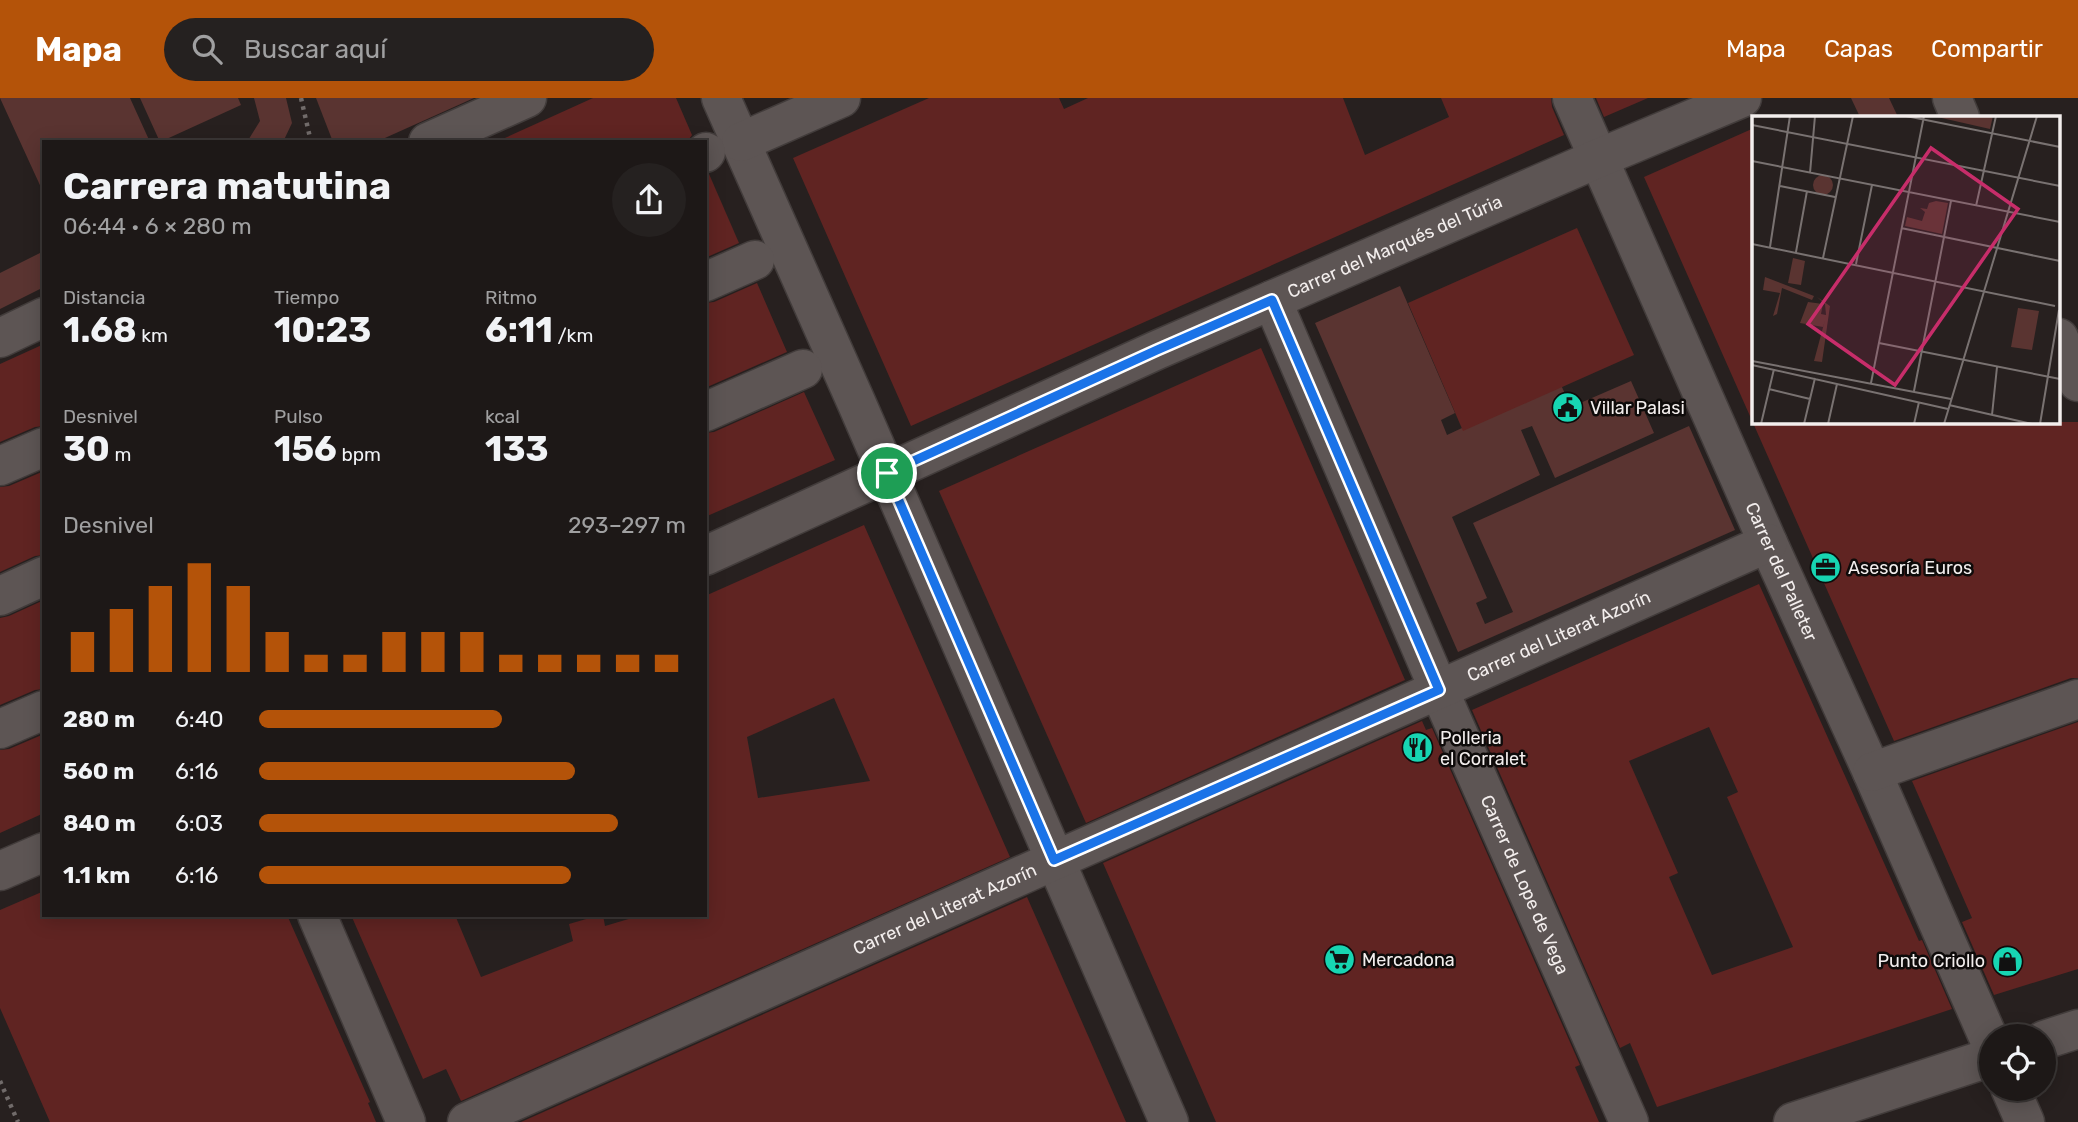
<!DOCTYPE html>
<html lang="es">
<head>
<meta charset="utf-8">
<style>
  :root { --surface:#1d1817; --page:#252120; --text:#f1f3f6; --muted:#a0a0a1; --line:#3b3736; --accent:#b45309 }
  body { margin:0; font-family:Rubik,sans-serif; background:var(--page); color:var(--text); height:100vh; display:flex; flex-direction:column; font-size:26px; white-space:nowrap }
  * { box-sizing:border-box; margin:0 }
  p { font-size:23px; color:var(--muted) }
  .icon { flex:none; width:38px; height:38px; fill:none; stroke:currentColor; stroke-width:2; stroke-linecap:round; stroke-linejoin:round }
  .map { position:relative; flex:1; overflow:hidden }
  .sheet { position:absolute; left:42px; top:42px; width:665px; height:777px; display:flex; flex-direction:column; background:var(--surface); border-radius:0px; box-shadow:0 4px 18px #0003,0 0 0 2px var(--line) }
  .sheet>* { flex:none }
  .controls { position:absolute; left:1979px; top:926px; display:grid; gap:14px }
  .controls a { display:grid; place-items:center; width:77px; height:77px; border-radius:50%; background:var(--surface); box-shadow:0 4px 18px #0003,0 0 0 2px var(--line); font-size:35px }
  .pin { position:absolute; display:grid; place-items:center; width:60px; height:60px; color:#fff; margin:-30px; border:4px solid #fff; border-radius:50%; box-shadow:0 2px 7px #0007 }
  .round { display:grid; place-items:center; flex:none; width:74px; height:74px; border-radius:37px; background:var(--page) }
  .head { display:flex; align-items:center; justify-content:space-between; height:119px; padding:0 21px }
  h1 { font-size:38px; font-weight:700; line-height:52px }
  .stats { display:grid; grid-template-columns:repeat(3,1fr); gap:10px; height:119px; padding:7px 21px }
  .stats div { display:grid; align-content:center }
  .stats b { font-size:35px; font-weight:700 }
  .stats small { font-size:19px; font-weight:400 }
  .stats p { font-size:19px }
  .chart { height:196px; padding:14px 21px }
  .chart p { display:flex; justify-content:space-between }
  .chart svg { width:100%; height:126px; margin-top:7px; stroke:var(--accent); stroke-width:6 }
  ul { padding:0 21px; list-style:none; font-size:23px }
  li { display:grid; grid-template-columns:112px 84px 1fr; align-items:center; height:52px }
  li i { height:18px; border-radius:9px; background:var(--accent) }
  header { display:flex; align-items:center; gap:42px; box-sizing:border-box; height:98px; padding:0 35px; background:var(--accent); color:#fff }
  header strong { font-size:33px }
  nav { display:flex; gap:38px; margin-inline-start:auto; font-size:24px }
  .search { width:490px; height:63px; background:var(--page); display:flex; align-items:center; gap:18px; box-sizing:border-box; padding:0 24px; border-radius:38px; color:var(--muted); font-size:26px }
  .map>svg:first-child { display:block }
</style>
</head>
<body>
<header>
<strong>Mapa</strong>
<div class="search"><svg class="icon" aria-label="search" viewBox="0 0 24 24"><circle cx="10" cy="10" r="6"/><path d="M15 15l6 6"/></svg>Buscar aquí</div>
<nav><a>Mapa</a><a>Capas</a><a>Compartir</a></nav>
</header>
<div class="map">
<svg width="2078" height="1024" viewBox="0 0 2078 1024">
  <rect width="100%" height="100%" fill="#27201f"/>
  <g fill="#5a3431">
    <polygon points="0,0 130,0 150,44 44,44 44,96"/>
    <polygon points="140,0 238,0 241,7 160,44"/>
    <polygon points="254,0 286,0 292,25 283,44 247,44 260,23"/>
    <polygon points="316,0 474,0 376,44 333,44"/>
    <polygon points="1851,0 1889,0 1898,19 1860,19"/>
    <polygon points="44,153 44,189 0,211 0,175"/>
    <polygon points="1400,188 1455,315 1441,322 1447,337 1462,330 1542,245 1571,309 1631,283 1654,335 1555,380 1532,328 1521,332 1540,377 1452,419 1487,500 1476,505 1485,526 1513,514 1473,425 1689,328 1735,432 1458,554 1315,225"/>
  </g>
  <g fill="#602422" fill-rule="evenodd">
    <polygon points="593,0 676,0 692,37 687,44 496,44"/>
    <polygon points="929,0 1059,0 1064,11 1088,0 1343,0 1365,57 1449,19 1441,0 1551,0 1552,9 1564,37 911,328 793,60"/>
    <polygon points="1596,0 1648,0 1604,19"/>
    <polygon points="1754,30 1754,324 2078,324 2078,580 2071,580 1894,643 1644,79"/>
    <polygon points="705,76 709,76 739,145 705,160"/>
    <polygon points="1577,130 1634,257 1463,333 1408,205"/>
    <polygon points="757,185 787,254 705,290 705,205 714,204"/>
    <polygon points="44,246 44,328 35,329 0,344 0,266"/>
    <polygon points="1261,250 1405,582 1086,725 939,393"/>
    <polygon points="804,294 835,362 705,419 705,335 714,334"/>
    <polygon points="44,373 44,457 35,458 0,474 0,389 9,388"/>
    <path d="M 864,427 L 1010,759 L 461,1003 L 446,971 L 423,981 L 351,817 L 455,817 L 481,879 L 573,843 L 569,826 L 600,817 L 603,817 L 605,828 L 642,817 L 705,817 L 705,498 ZM 834,600 L 870,683 L 758,700 L 747,639 Z"/>
    <path d="M 1759,486 L 1919,843 L 1922,842 L 1952,911 L 1657,1009 L 1630,945 L 1620,950 L 1472,612 ZM 1709,629 L 1738,694 L 1727,699 L 1793,849 L 1712,877 L 1669,779 L 1678,775 L 1629,663 Z"/>
    <polygon points="44,502 44,591 35,592 0,607 0,520 9,518"/>
    <polygon points="1422,623 1426,632 1432,630 1580,967 1575,969 1599,1024 1216,1024 1103,765"/>
    <polygon points="2078,624 2078,871 1994,897 1962,824 1972,820 1912,683"/>
    <polygon points="44,636 44,715 0,735 0,652 9,651"/>
    <polygon points="44,793 44,817 287,817 370,1004 368,1005 376,1024 50,1024 0,910 0,812"/>
    <polygon points="1027,799 1126,1024 521,1024"/>
  </g>
  <g fill="none" stroke-linecap="round" stroke-linejoin="round">
    <defs>
      <g id="minor">
        <polyline points="721,0 857,306 1169,1024"/>
        <path id="s1" d="M 1572,0 L 1768,445 L 1872,674 L 1992,948"/>
        <polyline points="1952,0 1960,19"/>
        <polyline points="428,44 527,0"/>
        <polyline points="741,44 841,0"/>
        <polyline points="705,55 706,54"/>
        <polyline points="705,184 755,162"/>
        <path id="s2" d="M 1272,202 L 1439,592 L 1629,1024"/>
        <polyline points="0,240 44,219"/>
        <polyline points="2059,240 2078,284"/>
        <polyline points="705,314 803,271"/>
        <polyline points="0,368 44,349"/>
        <path id="s3" d="M 705,458 L 1157,252 L 1599,60 L 1742,0"/>
        <polyline points="0,498 44,478"/>
        <polyline points="0,631 44,612"/>
        <polyline points="1872,674 2078,601"/>
        <polyline points="0,773 44,754"/>
        <polyline points="317,817 406,1024"/>
        <polyline points="2044,942 2078,931"/>
        <polyline points="2010,990 2025,1024"/>
        <path id="s4" d="M 467,1024 L 1768,445"/>
        <polyline points="1793,1024 1992,959"/>
      </g>
    </defs>
    <use href="#minor" stroke="#423c3b" stroke-width="41"/>
    <g stroke="#716b6a" stroke-width="4.5" stroke-dasharray="3.5 5" stroke-linecap="butt">
      <polyline points="301,0 311,44"/>
      <polyline points="0,983 18,1024"/>
    </g>
    <use href="#minor" stroke="#5d5554" stroke-width="38"/>
  </g>
  <g fill="none" stroke-linecap="round" stroke-linejoin="round">
    <defs>
      <polygon id="route" points="1272,202 1439,592 1054,762 887,375 1157,252"/>
    </defs>
    <use href="#route" stroke="#fff" stroke-width="14"/>
    <use href="#route" stroke="#1a73e8" stroke-width="9"/>
  </g>
  <defs>
    <symbol id="civic-disc" viewBox="-11 -11 22 22"><circle r="9.5" fill="#17d5b2" stroke="#0e0b0a"/><path d="M-.6-6.5H3V-4.5H.6V-3L4-1V1h2V6H-6V1h2V-1L-.6-3ZM-1.2 2.5V6h2.4V2.5Z" fill="#111"/></symbol>
    <symbol id="office-disc" viewBox="-11 -11 22 22"><circle r="9.5" fill="#17d5b2" stroke="#0e0b0a"/><path d="M-6-3h4V-5.5h4V-3h4V5H-6ZM-1-4.5V-3h2v-1.5ZM-6 0V1H6V0Z" fill="#111"/></symbol>
    <symbol id="restaurant-disc" viewBox="-11 -11 22 22"><circle r="9.5" fill="#17d5b2" stroke="#0e0b0a"/><path d="M-5-6h1v4h1v-4h1v4h1v-4h1v5L-1.5 .5V6h-2V.5L-5-1ZM5-6V6H3V1.5H1.5Q1.5-4 5-6Z" fill="#111"/></symbol>
    <symbol id="supermarket-disc" viewBox="-11 -11 22 22"><circle r="9.5" fill="#17d5b2" stroke="#0e0b0a"/><path d="M-6-5.5h2.5l.6 2H6L4.5 2H-2.5L-4.4-4H-6ZM-1.5 3.2a1.3 1.3 0 1 0 .1 0ZM3 3.2a1.3 1.3 0 1 0 .1 0Z" fill="#111"/></symbol>
    <symbol id="shop-disc" viewBox="-11 -11 22 22"><circle r="9.5" fill="#17d5b2" stroke="#0e0b0a"/><path d="M-5-2.5h2.3a2.7 3.5 0 0 1 5.4 0H5L5.5 6h-11ZM-1.5-2.5h3a1.5 2.3 0 0 0-3 0Z" fill="#111"/></symbol>
  </defs>
  <g fill-rule="evenodd">
    <use href="#civic-disc" x="1550" y="292" width="35" height="35"/>
    <use href="#office-disc" x="1808" y="452" width="35" height="35"/>
    <use href="#restaurant-disc" x="1400" y="632" width="35" height="35"/>
    <use href="#supermarket-disc" x="1322" y="844" width="35" height="35"/>
    <use href="#shop-disc" x="1990" y="846" width="35" height="35"/>
  </g>
  <g text-anchor="middle" stroke-width="5" stroke-linejoin="round" paint-order="stroke">
    <g font-size="18" fill="#f3eeed" stroke="#0e0b0a">
      <text dy="6" stroke="none"><textPath href="#s3" startOffset="756">Carrer del Marqués del Túria</textPath></text>
      <text dy="6" stroke="none"><textPath href="#s1" startOffset="518">Carrer del Palleter</textPath></text>
      <text dy="6" stroke="none"><textPath href="#s4" startOffset="1195">Carrer del Literat Azorín</textPath></text>
      <text dy="6" stroke="none"><textPath href="#s2" startOffset="637">Carrer de Lope de Vega</textPath></text>
      <text dy="6" stroke="none"><textPath href="#s4" startOffset="523">Carrer del Literat Azorín</textPath></text>
    </g>
    <g font-size="18" fill="#f3eeed" stroke="#0e0b0a" text-anchor="start">
      <text x="1590" y="316">Villar Palasi</text>
      <text x="1848" y="476">Asesoría Euros</text>
      <text x="1440" y="646">Polleria<tspan x="1440" dy="21">el Corralet</tspan></text>
      <text x="1362" y="868">Mercadona</text>
      <text x="1985" y="869" text-anchor="end">Punto Criollo</text>
    </g>
  </g>
  <g transform="translate(1752 18)">
    <rect width="308" height="308" fill="#27201f"/>
    <path d="M 181,0 L 241,0 L 238,13 ZM61 69a10 10 0 1 1 20 0a10 10 0 1 1-20 0ZM 184,85 L 196,87 L 190,118 L 153,110 L 155,101 L 170,105 L 173,96 L 168,92 L 175,93 L 177,87 ZM 41,142 L 53,145 L 49,169 L 36,167 ZM 13,161 L 62,180 L 60,184 L 30,172 L 25,198 L 21,200 L 28,177 L 11,174 ZM 65,181 L 78,190 L 70,246 L 62,245 L 73,204 L 71,211 L 48,207 L 56,186 L 71,188 L 69,198 L 74,199 L 73,188 ZM 266,192 L 287,195 L 280,234 L 259,231 Z" fill="#5a3431"/>
    <path fill="none" stroke="#797271" stroke-width="2" d="M 154,0 L 308,31M 0,9 L 308,70M 0,45 L 308,106M 58,57 L 63,0M 28,70 L 83,81M 224,90 L 244,0M 149,112 L 308,145M 0,128 L 303,190M 18,131 L 38,0M 44,136 L 55,75M 71,142 L 101,0M 104,148 L 120,69M 127,227 L 308,263M 0,245 L 199,283M 0,249 L 196,293M 119,267 L 172,0M 17,273 L 58,283M 162,275 L 199,85M 197,289 L 280,308M 240,299 L 245,251M 9,308 L 22,253M 52,308 L 63,262M 76,308 L 85,268M 162,308 L 167,286M 192,308 L 285,0M 288,308 L 307,194"/>
    <path fill="#c72d6a" fill-opacity="0.15" stroke="#c72d6a" stroke-width="3.5" d="M 179,32 L 266,93 L 143,269 L 56,208 Z"/>
    <rect width="308" height="308" fill="none" stroke="#f3eeed" stroke-width="3.5"/>
  </g>
</svg>
<div class="controls">
<a><svg class="icon" aria-label="locate" viewBox="0 0 24 24"><circle cx="12" cy="12" r="6"/><path d="M12 2v4M12 18v4M2 12h4M18 12h4"/></svg></a>
</div>
<div class="pin" style="left:887px;top:375px;background:#1e9e55"><svg class="icon" aria-label="arrive" viewBox="0 0 24 24"><path d="M6 21V4h12l-3 4 3 4H6"/></svg></div>
<section class="sheet">
<div class="head"><div><h1>Carrera matutina</h1><p>06:44 · 6 × 280 m</p></div><a class="round"><svg class="icon" aria-label="share" viewBox="0 0 24 24"><path d="M12 15V3M7 8l5-5 5 5M5 13v7h14v-7"/></svg></a></div>
<div class="stats">
<div><p>Distancia</p><b>1.68<small> km</small></b></div>
<div><p>Tiempo</p><b>10:23</b></div>
<div><p>Ritmo</p><b>6:11<small> /km</small></b></div>
</div>
<div class="stats">
<div><p>Desnivel</p><b>30<small> m</small></b></div>
<div><p>Pulso</p><b>156<small> bpm</small></b></div>
<div><p>kcal</p><b>133</b></div>
</div>
<div class="chart"><p><span>Desnivel</span>293–297 m</p>
<svg viewBox="0 0 160 44" preserveAspectRatio="none"><path d="M5 44V30M15 44V22M25 44V14M35 44V6M45 44V14M55 44V30M65 44V38M75 44V38M85 44V30M95 44V30M105 44V30M115 44V38M125 44V38M135 44V38M145 44V38M155 44V38"/></svg>
</div>
<ul>
<li><b>280 m</b>6:40<i style="width:57%"></i></li>
<li><b>560 m</b>6:16<i style="width:74%"></i></li>
<li><b>840 m</b>6:03<i style="width:84%"></i></li>
<li><b>1.1 km</b>6:16<i style="width:73%"></i></li>
</ul>
</section>
</div>
</body>
</html>
